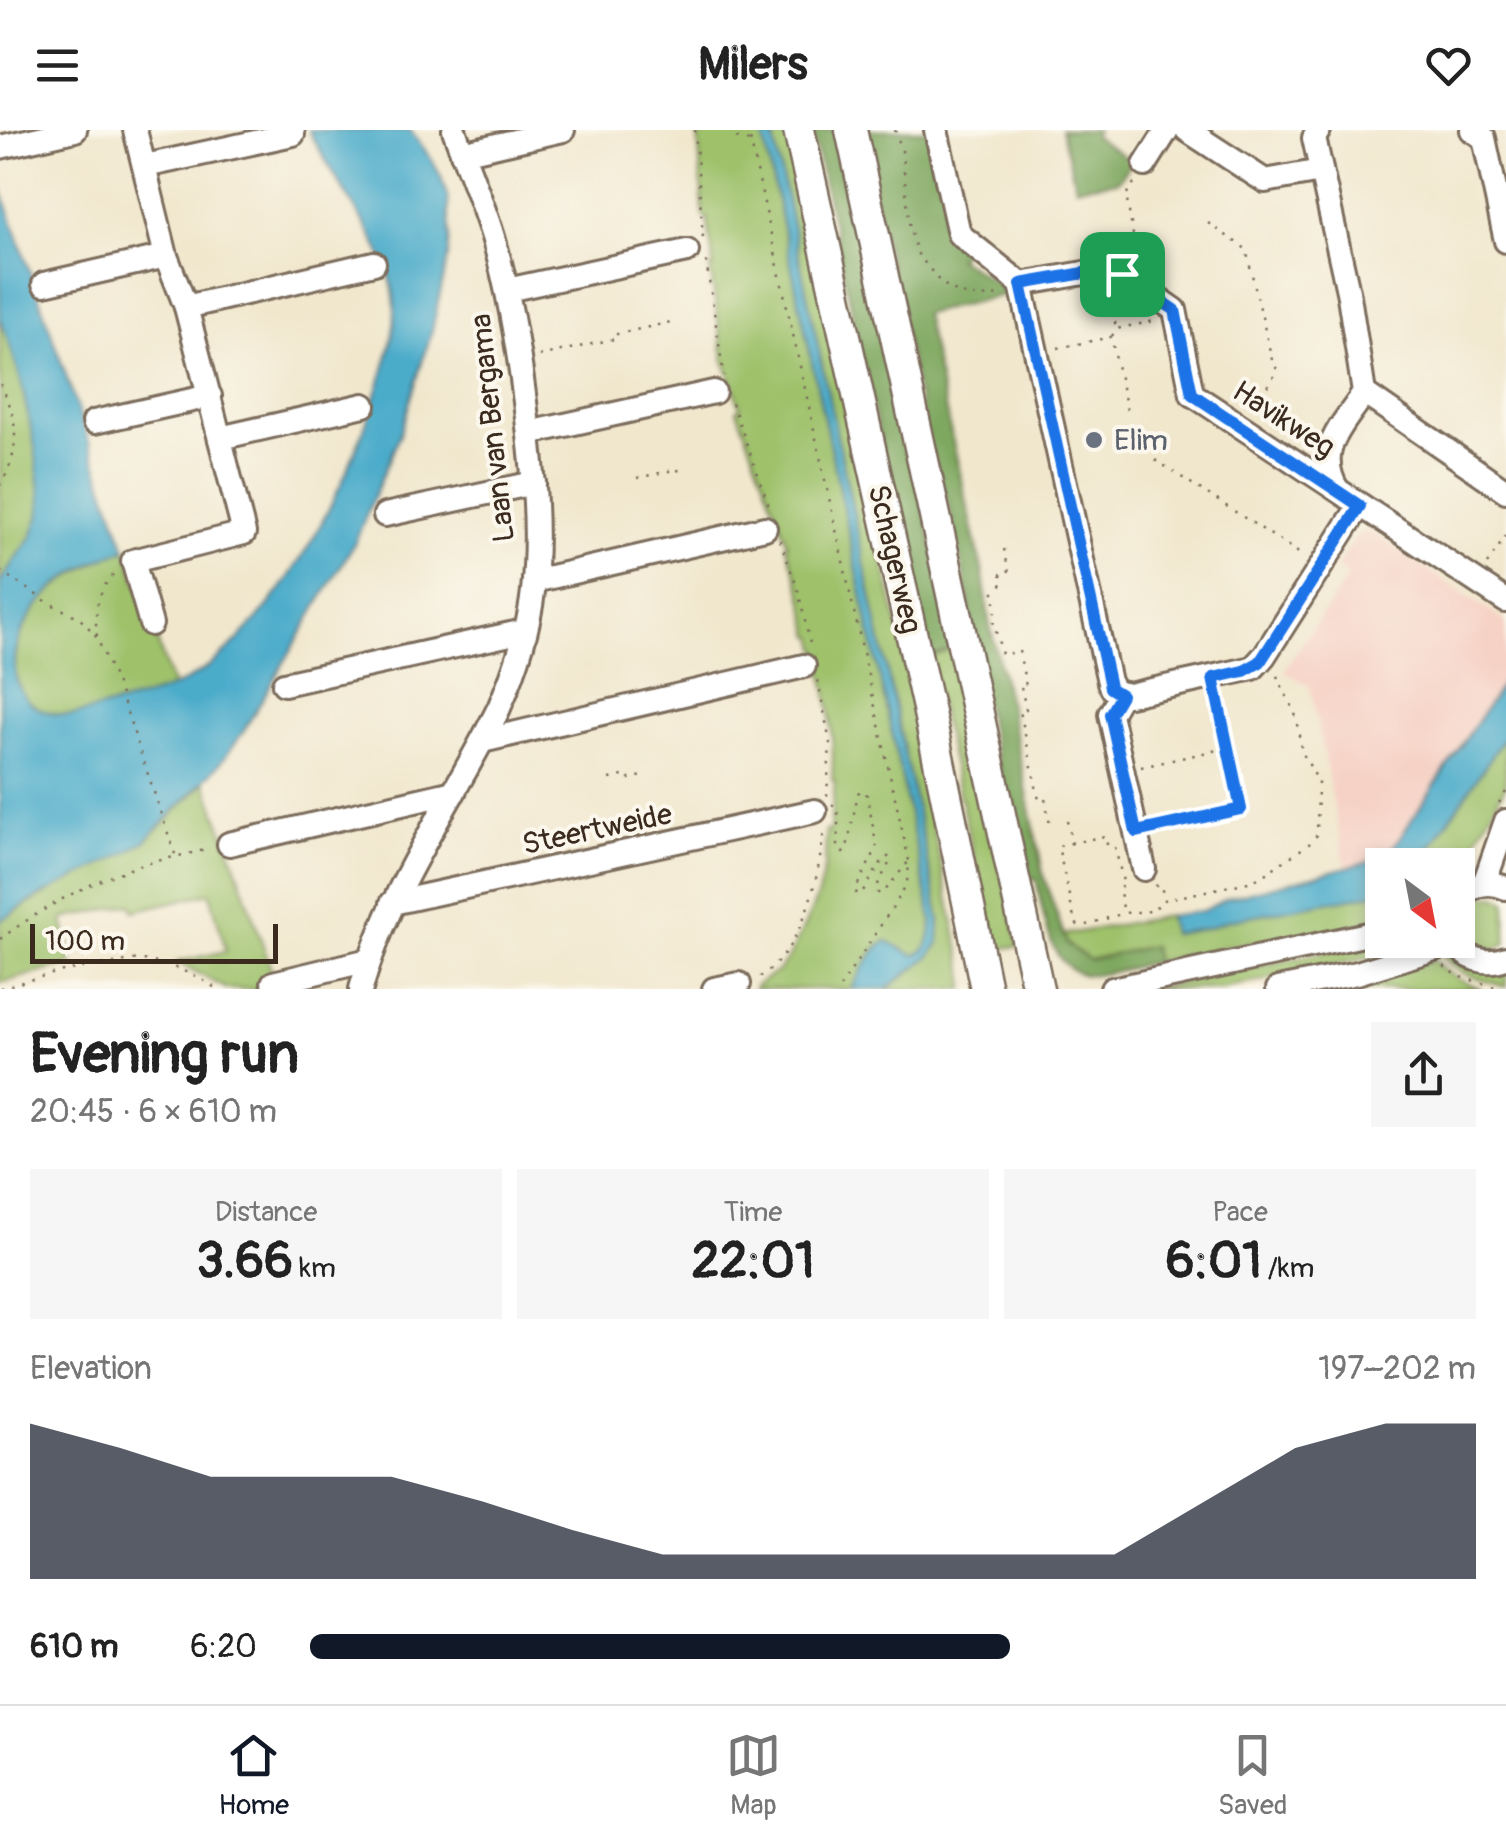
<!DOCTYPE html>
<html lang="en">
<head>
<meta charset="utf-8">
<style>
  :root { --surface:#fff; --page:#f6f6f6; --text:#222; --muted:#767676; --line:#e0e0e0; --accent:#111827 }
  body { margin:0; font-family:Pangolin,sans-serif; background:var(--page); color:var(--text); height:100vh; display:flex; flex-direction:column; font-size:38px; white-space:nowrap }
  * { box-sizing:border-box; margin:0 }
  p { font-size:32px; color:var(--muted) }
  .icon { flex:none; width:55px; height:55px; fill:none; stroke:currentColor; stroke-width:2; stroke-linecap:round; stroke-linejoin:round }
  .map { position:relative; height:859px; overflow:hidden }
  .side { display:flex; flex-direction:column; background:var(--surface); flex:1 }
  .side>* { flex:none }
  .needle { width:65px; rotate:148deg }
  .buttons { position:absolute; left:1365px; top:718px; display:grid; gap:20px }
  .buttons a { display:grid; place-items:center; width:110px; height:110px; border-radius:0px; background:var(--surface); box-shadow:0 5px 15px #0003; font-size:50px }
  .scale { position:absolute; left:30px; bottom:25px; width:248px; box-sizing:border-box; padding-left:10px; border:5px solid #3b2a1e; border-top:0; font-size:28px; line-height:35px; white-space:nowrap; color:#3b2a1e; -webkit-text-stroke:8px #fbf7ec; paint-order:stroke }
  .pin { position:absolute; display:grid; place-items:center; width:85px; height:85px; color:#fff; margin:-42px; border-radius:20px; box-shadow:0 5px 15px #0006 }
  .round { display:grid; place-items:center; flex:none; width:105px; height:105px; border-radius:0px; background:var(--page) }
  .overview { display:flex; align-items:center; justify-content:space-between; height:170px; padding:0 30px }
  h1 { font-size:55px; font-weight:700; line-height:75px }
  .figures { display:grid; grid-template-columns:repeat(3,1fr); gap:15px; height:170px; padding:10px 30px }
  .figures div { display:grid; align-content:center; border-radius:0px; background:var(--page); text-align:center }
  .figures b { font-size:50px; font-weight:700 }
  .figures small { font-size:28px; font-weight:400 }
  .figures p { font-size:28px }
  .chart { height:280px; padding:20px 30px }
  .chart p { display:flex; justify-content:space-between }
  .chart svg { width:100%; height:180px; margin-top:10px; fill:var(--accent); opacity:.7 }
  ul { padding:0 30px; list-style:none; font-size:32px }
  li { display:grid; grid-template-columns:160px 120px 1fr; align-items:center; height:75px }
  li i { height:25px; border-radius:12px; background:var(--accent) }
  header { display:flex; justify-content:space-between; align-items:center; height:130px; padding:0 30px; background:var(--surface); font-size:45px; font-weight:700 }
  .tab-bar { display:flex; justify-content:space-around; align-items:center; height:140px; border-top:2px solid var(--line); background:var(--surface); font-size:28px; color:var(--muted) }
  .tab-bar a { display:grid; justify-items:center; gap:5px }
  .tab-bar .on { color:var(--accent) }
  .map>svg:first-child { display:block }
</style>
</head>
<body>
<header><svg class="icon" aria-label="menu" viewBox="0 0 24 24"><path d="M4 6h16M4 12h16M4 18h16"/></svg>Milers<svg class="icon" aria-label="heart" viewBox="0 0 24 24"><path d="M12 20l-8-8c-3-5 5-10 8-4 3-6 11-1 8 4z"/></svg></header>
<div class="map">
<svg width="1506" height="859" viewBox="0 0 1506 859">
  <rect width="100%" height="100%" fill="#fbf7ec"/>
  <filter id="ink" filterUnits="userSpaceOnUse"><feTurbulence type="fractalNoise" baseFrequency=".01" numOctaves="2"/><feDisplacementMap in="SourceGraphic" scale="20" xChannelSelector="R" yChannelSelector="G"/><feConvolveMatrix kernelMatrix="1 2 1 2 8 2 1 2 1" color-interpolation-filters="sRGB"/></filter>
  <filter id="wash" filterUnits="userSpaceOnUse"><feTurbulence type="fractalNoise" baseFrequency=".0048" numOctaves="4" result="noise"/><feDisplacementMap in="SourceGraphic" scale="40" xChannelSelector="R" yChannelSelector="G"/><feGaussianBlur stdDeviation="2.25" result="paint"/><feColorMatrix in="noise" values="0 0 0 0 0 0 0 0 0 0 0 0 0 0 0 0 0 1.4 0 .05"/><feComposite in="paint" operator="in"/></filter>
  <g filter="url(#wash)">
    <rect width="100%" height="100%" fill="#f1e7cd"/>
    <polygon fill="#f6d1c5" points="1370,401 1506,492 1506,548 1395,715 1382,728 1346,738 1310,556 1284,541 1349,446 1337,437 1358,404"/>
    <g fill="#9ec16b" stroke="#6c7644" stroke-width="2.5">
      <path d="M 698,0 L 762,0 L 932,790 C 932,805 930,822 914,825 L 887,811 L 877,818 L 851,859 L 755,859 L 755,856 L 778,841 L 789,827 L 805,795 L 818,765 L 825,735 L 826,701 L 830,701 L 835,652 L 832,650 C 836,600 826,554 815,506 L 812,506 L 801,459 L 786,415 L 788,414 L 737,280 L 740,277 L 724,229 L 710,138 L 714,137 L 707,88 L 703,87 Z"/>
      <path d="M 772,0 L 790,0 L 922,607 L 933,699 L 964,839 L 965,859 L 886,859 C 913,839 942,827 940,790 Z"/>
      <path d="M 0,187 C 17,231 49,340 40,385 C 34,409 15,434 0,452 Z"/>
      <path d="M 126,419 L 173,558 C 147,567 96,584 69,585 C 7,587 4,523 32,483 C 52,454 93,431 126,419 Z"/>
      <polygon points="955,518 1019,816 995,819 928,527"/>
      <polygon points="1506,605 1506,655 1474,713 1454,735 1418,735"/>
      <polygon points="205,652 233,727 278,859 227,859 178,832 226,821 210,763 134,781 132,774 63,789 72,834 0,853 0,791 64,753 130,721 146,710"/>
      <polygon points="1382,762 1382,790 1314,805 1234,815 1155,832 1151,817 1089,830 1067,814 1063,805 1168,786 1172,804 1208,798 1228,790"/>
      <path d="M 1483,766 L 1496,766 L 1506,771 L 1506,813 L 1495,819 L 1476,816 C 1454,798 1458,777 1483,766 Z"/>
      <polygon points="1382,810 1426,810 1427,815 1222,859 1150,859"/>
      <path d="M 1441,823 L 1447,823 L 1503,842 L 1506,844 L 1506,857 C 1481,849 1456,846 1441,823 Z"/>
      <path d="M 1434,830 C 1447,845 1462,851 1481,859 L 1314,859 Z"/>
    </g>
    <g fill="#7ea75f" stroke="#5c683e" stroke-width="2.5">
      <polygon points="812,0 841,0 955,518 928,527"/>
      <path d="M 860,0 L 927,0 L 964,118 L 958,128 L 1012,163 L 924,184 L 983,444 L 989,491 L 1010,579 L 1044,748 L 1067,814 L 1089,830 L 1152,816 L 1155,832 C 1135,836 1112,844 1092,845 C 1049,847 1043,780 1036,749 L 1023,751 L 978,544 L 968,464 L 949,376 L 928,313 Z"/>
      <polygon points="1061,0 1097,0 1093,6 1132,31 1118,51 1076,57"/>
    </g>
    <g fill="#4bacca" stroke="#436b74" stroke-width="2.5">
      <path d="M 308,0 L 410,0 L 433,31 L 442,49 L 448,69 L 450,107 L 448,128 L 432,200 L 400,304 L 355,412 L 243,602 L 219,635 L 146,710 L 130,721 L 36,768 L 0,791 L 0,452 L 32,406 L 39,387 L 41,370 L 35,318 L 19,243 L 0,187 L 0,55 L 126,419 C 92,431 54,451 33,482 C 5,521 5,581 64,585 C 79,586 94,580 109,576 C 159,564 191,556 230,518 C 303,447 351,345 381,249 C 389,222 398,196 394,167 C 390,132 369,102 351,72 C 336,48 322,24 308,0 Z"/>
      <path d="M 762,0 L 772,0 L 940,790 L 939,813 L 929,827 L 886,859 L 851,859 C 861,843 871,820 887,811 L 914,825 C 930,822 932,805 932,790 Z"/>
      <polygon points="1506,548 1506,605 1418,735 1382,735 1382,762 1228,790 1208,798 1172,804 1168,786 1202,781 1228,768 1382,728 1395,715"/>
    </g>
  </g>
  <g filter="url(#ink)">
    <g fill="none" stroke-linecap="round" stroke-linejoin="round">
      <defs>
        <g id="minor">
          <polyline points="135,0 166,126 186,177 244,403 133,431 151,494"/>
          <polyline points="936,0 959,104 1021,154 1113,138 1122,143 1175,180 1192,264 1506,471"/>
          <polyline points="1187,0 1265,51 1321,41"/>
          <path d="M 1319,0 L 1314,8 L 1349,166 L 1364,263 C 1343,296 1314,319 1337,359"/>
          <polyline points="1472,0 1484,8 1506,111"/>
          <polyline points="0,17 75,0"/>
          <polyline points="462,23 563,0"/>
          <polyline points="1145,35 1167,0"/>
          <polyline points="145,36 293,4"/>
          <polyline points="44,154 166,126"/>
          <polyline points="1021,154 1109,552 1115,562 1129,565 1253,538 1264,526 1360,375"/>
          <polyline points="507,160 687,121"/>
          <polyline points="186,177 374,133"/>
          <polyline points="1364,263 1506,361"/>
          <polyline points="94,292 210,266"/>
          <polyline points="529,303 714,262"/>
          <polyline points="220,308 364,275"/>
          <polyline points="385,385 534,353"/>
          <polyline points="534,451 765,398"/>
          <polyline points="284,554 524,501"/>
          <polyline points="1121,565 1110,584 1144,739"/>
          <polyline points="482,611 804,536"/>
          <polyline points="229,714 454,662"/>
          <polyline points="1484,754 1506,691"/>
          <path d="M 1458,769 C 1471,755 1488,750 1506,758"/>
          <polyline points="392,773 815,681"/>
          <path d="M 1453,810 C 1466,829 1484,836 1506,828"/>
          <polyline points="273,853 369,830"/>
          <path d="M 361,859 C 389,757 453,671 499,578 C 514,543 529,498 533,461 C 540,398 533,335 525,272 C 518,216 509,161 493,107 C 482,71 467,36 454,0"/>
          <polyline points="714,859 739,854"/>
          <polyline points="1112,859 1382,801"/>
          <polyline points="1278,859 1357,843 1454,813"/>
        </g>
        <g id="major">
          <polyline points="799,0 928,578 986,859"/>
          <polyline points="851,0 1038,859"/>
        </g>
      </defs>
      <use href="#minor" stroke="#7b6c5b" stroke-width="28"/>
      <use href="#major" stroke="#7b6c5b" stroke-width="35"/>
      <g stroke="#7b6c5b" stroke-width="2.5" stroke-dasharray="2.5 8" stroke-linecap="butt">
        <polyline points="695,0 703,108"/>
        <polyline points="732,0 733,7 749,12"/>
        <polyline points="748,0 909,731 908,748 902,763 839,859"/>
        <polyline points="895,0 902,21 910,100 917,123 940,152 959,164 981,167 1002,165"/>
        <polyline points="1134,53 1126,65 1136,122 1134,126"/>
        <polyline points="1208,93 1246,119 1273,234 1278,240 1253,278"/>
        <polyline points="706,131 724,246"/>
        <polyline points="1108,161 1116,197"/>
        <polyline points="1112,206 1116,199 1154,191"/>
        <polyline points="1058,218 1111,207 1127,280"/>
        <polyline points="539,226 614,209 613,205 671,192"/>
        <path d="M 0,254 C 19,287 21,323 0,355"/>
        <polyline points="732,273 770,379"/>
        <polyline points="1155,330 1305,427"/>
        <polyline points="637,348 678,339 680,348"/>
        <polyline points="780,410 798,460 811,518"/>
        <polyline points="1004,419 1009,442 1001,444 1003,453 993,463 996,476 993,490 1002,525 1019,521 1026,556"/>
        <polyline points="1487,434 1506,406"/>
        <polyline points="0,441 49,473 74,485 85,493 97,508 119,559 176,727"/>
        <path d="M 97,506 C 94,480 97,460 117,441"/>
        <polyline points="818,550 830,613 827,666"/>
        <polyline points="1021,557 1026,579 1020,581 1039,670 1045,669 1050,695"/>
        <polyline points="1141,637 1226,618"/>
        <polyline points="610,649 627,645 629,649 643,646"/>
        <polyline points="1499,673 1506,662"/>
        <polyline points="832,674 838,681 838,718 843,723 847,718 858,663 862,660 867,665 877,718 855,760 857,764 861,764 885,727 889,727 891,730 876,758 878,763 884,762 909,731"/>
        <polyline points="1067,691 1072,713 1105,706 1108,718 1112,718"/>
        <polyline points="1154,698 1241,679 1218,569"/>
        <polyline points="1072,713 1058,716 1075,793 1079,796 1086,795 1124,783"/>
        <polyline points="1115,717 1124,756 1119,757 1124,783 1152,781 1163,771"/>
        <polyline points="1458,736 1476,716"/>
        <polyline points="1155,756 1161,755 1164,770 1248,752 1259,748 1309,714 1317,705 1318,651 1302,622 1295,583 1276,544"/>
        <path d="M 0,809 C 41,779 90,751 139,736 C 162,729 185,725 208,719"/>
        <polyline points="1444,836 1458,846 1502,859"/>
        <path d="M 760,847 C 804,818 819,748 824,698"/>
        <polyline points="0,858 63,841 139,829 171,836 198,847 217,859"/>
      </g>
      <use href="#minor" stroke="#fff" stroke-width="22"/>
      <use href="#major" stroke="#fff" stroke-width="30"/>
    </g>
  </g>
  <g fill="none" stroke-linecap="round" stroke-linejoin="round" filter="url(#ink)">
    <defs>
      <polygon id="route" points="1113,138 1175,180 1192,264 1360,376 1260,532 1244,541 1213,548 1241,679 1136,702 1110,584 1121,565 1110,558 1109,552 1021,154"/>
    </defs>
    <use href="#route" stroke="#fff" stroke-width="20"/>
    <use href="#route" stroke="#1a73e8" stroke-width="12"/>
  </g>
  <circle fill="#6b7280" stroke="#fbf7ec" stroke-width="4" cx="1094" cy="310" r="10"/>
  <g text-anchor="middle" stroke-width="8" stroke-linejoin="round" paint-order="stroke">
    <g font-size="30" fill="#3b2a1e" stroke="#fbf7ec">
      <text transform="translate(1284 289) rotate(33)" y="10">Havikweg</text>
      <text transform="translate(492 298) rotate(-96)" y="10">Laan van Bergama</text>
      <text transform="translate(895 429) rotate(77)" y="10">Schagerweg</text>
      <text transform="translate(597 699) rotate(-12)" y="10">Steertweide</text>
    </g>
    <g font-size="30" fill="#5b616d" stroke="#fbf7ec" text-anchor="start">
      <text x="1114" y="320">Elim</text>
    </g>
  </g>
</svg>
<div class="buttons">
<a><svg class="needle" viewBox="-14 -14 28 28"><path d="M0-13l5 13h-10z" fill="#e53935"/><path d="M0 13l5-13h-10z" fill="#767676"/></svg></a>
</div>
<div class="scale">100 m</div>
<div class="pin" style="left:1122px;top:144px;background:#1e9e55"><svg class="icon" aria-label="arrive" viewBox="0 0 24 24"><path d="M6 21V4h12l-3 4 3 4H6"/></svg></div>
</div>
<section class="side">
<div class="overview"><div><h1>Evening run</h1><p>20:45 · 6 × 610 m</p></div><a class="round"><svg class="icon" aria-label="share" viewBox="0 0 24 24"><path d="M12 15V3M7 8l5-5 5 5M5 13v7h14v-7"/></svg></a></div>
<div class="figures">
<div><p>Distance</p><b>3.66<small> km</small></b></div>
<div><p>Time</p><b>22:01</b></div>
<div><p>Pace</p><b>6:01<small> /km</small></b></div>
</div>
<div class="chart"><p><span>Elevation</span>197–202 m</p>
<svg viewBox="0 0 160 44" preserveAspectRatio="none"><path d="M0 44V6L10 12L20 19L30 19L40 19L50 25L60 32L70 38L80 38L90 38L100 38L110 38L120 38L130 25L140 12L150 6L160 6V44z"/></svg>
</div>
<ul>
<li><b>610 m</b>6:20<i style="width:60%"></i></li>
</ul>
</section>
<nav class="tab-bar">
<a class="on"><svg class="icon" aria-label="home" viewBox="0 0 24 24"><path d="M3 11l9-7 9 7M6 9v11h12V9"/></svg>Home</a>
<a><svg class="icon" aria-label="map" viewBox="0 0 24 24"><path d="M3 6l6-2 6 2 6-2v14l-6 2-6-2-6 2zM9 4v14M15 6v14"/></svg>Map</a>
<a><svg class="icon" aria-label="saved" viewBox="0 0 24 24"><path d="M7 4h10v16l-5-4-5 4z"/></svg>Saved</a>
</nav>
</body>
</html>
